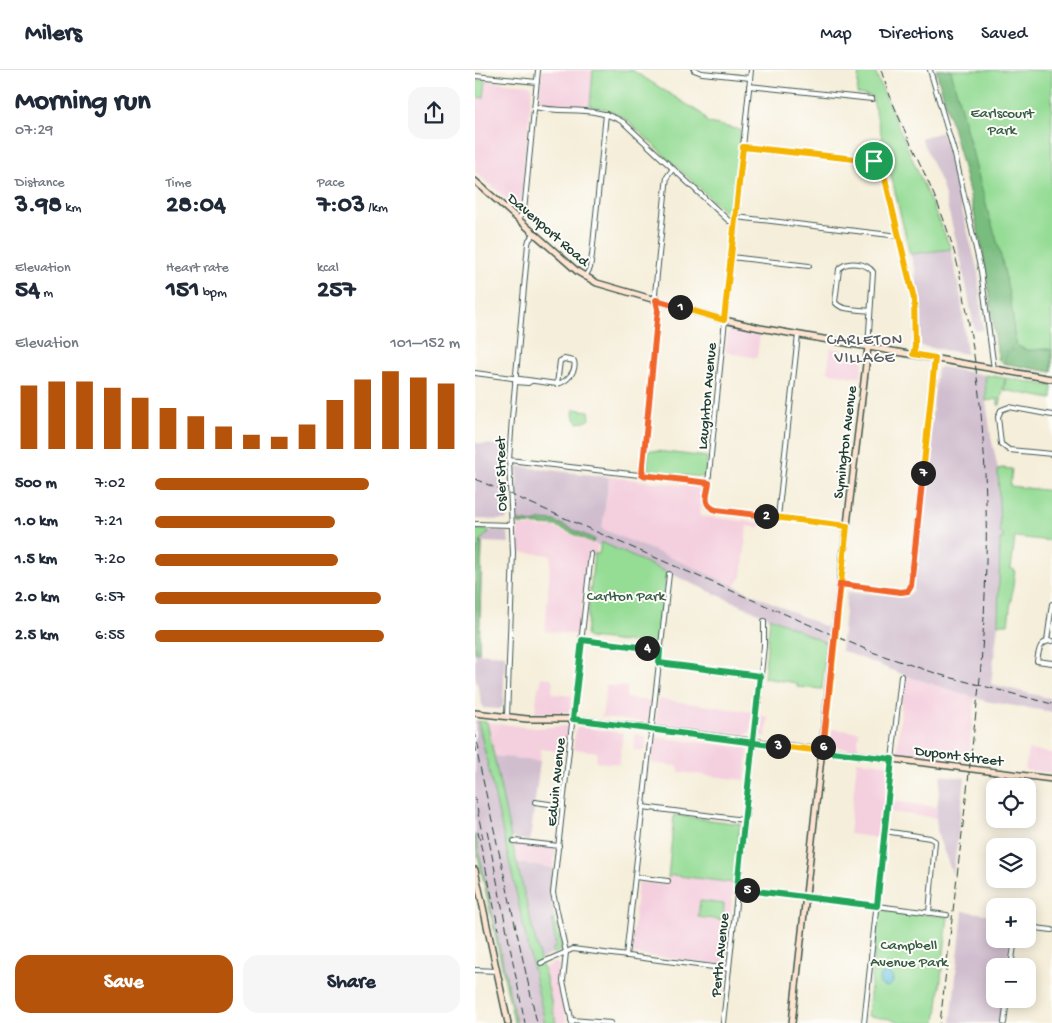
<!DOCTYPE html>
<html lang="en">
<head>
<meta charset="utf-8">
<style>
  :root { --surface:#fff; --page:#f6f6f7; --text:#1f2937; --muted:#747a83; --line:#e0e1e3; --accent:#b45309 }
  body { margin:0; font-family:"Gochi Hand",sans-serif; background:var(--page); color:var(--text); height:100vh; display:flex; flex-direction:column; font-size:19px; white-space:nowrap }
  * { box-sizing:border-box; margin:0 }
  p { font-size:16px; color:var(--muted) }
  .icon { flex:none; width:28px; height:28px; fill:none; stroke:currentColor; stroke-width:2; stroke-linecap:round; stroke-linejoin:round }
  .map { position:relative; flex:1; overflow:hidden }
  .panel { display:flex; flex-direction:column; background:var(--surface); width:475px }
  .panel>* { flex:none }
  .fabs { position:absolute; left:511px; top:708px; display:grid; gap:10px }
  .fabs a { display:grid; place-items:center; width:50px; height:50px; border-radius:10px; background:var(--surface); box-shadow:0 2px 12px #0003; font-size:25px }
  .pin { position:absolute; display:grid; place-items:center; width:42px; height:42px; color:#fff; margin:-21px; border:2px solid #fff; border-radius:50%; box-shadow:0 1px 5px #0007 }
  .km { position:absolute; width:25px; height:25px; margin:-12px; border-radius:50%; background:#222; color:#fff; font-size:14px; line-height:25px; text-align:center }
  .round { display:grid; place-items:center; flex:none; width:52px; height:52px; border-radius:15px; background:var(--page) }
  .headline { display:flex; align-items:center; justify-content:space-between; height:85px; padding:0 15px }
  h1 { font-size:28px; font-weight:700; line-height:38px }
  .stats { display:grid; grid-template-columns:repeat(3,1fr); gap:8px; height:85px; padding:5px 15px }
  .stats div { display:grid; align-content:center }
  .stats b { font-size:25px; font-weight:700 }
  .stats small { font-size:14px; font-weight:400 }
  .stats p { font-size:14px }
  .chart { height:140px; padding:10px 15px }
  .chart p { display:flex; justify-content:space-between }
  .chart svg { width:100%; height:90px; margin-top:5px; stroke:var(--accent); stroke-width:6 }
  .cta { display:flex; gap:10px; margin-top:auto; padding:10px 15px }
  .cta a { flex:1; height:58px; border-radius:15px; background:var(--accent); color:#fff; font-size:20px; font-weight:700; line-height:58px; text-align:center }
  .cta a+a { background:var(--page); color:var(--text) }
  ul { padding:0 15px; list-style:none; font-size:16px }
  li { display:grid; grid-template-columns:80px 60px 1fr; align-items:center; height:38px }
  li i { height:12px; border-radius:6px; background:var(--accent) }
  header { display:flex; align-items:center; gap:30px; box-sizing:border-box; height:70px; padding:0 25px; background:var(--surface); border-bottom:1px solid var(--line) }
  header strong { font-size:24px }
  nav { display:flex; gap:28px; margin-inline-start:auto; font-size:18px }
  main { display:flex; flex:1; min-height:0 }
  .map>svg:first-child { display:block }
</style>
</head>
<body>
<header>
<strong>Milers</strong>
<nav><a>Map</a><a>Directions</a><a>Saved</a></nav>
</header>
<main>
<section class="panel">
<div class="headline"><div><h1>Morning run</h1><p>07:29</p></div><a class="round"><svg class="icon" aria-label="share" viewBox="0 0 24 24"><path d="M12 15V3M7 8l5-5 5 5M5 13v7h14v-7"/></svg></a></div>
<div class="stats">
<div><p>Distance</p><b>3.98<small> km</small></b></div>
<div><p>Time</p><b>28:04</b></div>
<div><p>Pace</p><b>7:03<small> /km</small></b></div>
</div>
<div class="stats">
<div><p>Elevation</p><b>54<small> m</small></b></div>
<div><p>Heart rate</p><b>151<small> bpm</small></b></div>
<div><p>kcal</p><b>257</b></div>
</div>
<div class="chart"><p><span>Elevation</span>101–152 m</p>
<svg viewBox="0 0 160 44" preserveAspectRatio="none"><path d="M5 44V13M15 44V11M25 44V11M35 44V14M45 44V19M55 44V24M65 44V28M75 44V33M85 44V37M95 44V38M105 44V32M115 44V20M125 44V10M135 44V6M145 44V9M155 44V12"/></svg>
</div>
<ul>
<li><b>500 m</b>7:02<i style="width:70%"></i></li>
<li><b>1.0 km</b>7:21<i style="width:59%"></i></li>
<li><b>1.5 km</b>7:20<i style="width:60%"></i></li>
<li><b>2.0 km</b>6:57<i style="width:74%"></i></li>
<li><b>2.5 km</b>6:55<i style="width:75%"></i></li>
</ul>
<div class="cta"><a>Save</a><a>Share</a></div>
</section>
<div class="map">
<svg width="577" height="953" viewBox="0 0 577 953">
  <rect width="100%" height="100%" fill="#fdfcf7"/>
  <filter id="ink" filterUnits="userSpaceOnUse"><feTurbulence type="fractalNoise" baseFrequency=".02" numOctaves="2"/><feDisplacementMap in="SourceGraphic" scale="10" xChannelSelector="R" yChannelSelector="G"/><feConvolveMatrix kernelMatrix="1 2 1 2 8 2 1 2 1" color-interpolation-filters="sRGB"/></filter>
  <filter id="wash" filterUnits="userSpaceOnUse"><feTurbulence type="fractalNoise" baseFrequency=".0096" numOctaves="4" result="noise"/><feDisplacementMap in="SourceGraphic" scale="20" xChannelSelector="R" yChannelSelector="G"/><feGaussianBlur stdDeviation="1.12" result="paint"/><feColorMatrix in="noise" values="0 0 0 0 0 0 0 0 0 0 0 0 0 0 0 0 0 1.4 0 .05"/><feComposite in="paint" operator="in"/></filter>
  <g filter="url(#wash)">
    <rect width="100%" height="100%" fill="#f5eeda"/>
    <g fill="#f4cfde">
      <polygon points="67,0 118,0 115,36 67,32 64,29"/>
      <polygon points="11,11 54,15 57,18 46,133 43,138 40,136 0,102 0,27 9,28"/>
      <polygon points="254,259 285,265 282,288 250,282"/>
      <polygon points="356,278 385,284 388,291 386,308 357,303 352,301"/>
      <polygon points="134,407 225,417 227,423 225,446 286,453 285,458 272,456 267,506 260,516 127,459"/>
      <polygon points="43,456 80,458 122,476 122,485 113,484 104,565 70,561 76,485 44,482"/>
      <polygon points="429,605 500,627 493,691 422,683"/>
      <polygon points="66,607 76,608 78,612 77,621 78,624 97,626 94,642 60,643 63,617 65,616"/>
      <polygon points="131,615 152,617 151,628 176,631 172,652 127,647"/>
      <polygon points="183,629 278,642 275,662 272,665 184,654 181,651"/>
      <polygon points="285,646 293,647 291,667 283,665"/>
      <polygon points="12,652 60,658 91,656 93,658 91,682 66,679 65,691 18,686"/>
      <polygon points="105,657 148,663 144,694 121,692 122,682 98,679 101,659"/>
      <polygon points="357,659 384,662 382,680 355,676"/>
      <polygon points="160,664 171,667 170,681 159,680"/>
      <polygon points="180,667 271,678 273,680 270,710 204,702 204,698 202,696 176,693"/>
      <polygon points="553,680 577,683 577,703 550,700"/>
      <polygon points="382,691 411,694 413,697 405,768 374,764"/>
      <polygon points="417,731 462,737 461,748 415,742"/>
      <polygon points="38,772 81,777 78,798 42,793"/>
      <polygon points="197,805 259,813 250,895 158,884 156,882 163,813 167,812 192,815 193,808"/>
      <polygon points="79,893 82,893 84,896 83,912 92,953 81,953 69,898"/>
    </g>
    <g fill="#d0bdce">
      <polygon points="467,62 503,202 508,260 500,261 486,190 467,115 446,68"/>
      <polygon points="476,179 486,229 492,284 446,276 440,200 435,184"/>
      <polygon points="466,297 510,305 511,331 516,367 523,399 525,463 528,463 528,469 526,469 523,554 516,614 577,629 577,642 510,631 429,605 366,580 372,522 431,526 438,521 462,299"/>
      <polygon points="0,373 30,376 27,403 32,433 33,446 31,450 0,449"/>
      <polygon points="43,396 134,407 127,459 213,495 353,558 351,573 126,473 124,476 81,456 43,454 41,436"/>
      <polygon points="13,460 33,462 34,473 5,472 13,462"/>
      <polygon points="0,583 30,585 28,636 25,639 8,638 0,605"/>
      <polygon points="0,650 3,651 70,953 41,953 0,764"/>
      <polygon points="18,686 65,691 55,771 36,768"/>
      <polygon points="466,705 490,708 478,805 464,769 462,759 461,748"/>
      <polygon points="42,793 78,798 75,826 87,878 65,890"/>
      <polygon points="488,841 520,845 520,869 535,869 532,896 520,896 520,929 528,929 525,953 476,953"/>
    </g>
    <g fill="#95dc95" stroke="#5a8c64">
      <polygon points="118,0 157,0 227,44 231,51 234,53 266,60 257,144 253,145 152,50 135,40 115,36"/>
      <polygon points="384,0 399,0 476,179 435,184 397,26 382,24"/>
      <path d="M 461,0 L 577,0 L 577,302 L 528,293 L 523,288 C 519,259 516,229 511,201 C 499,133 480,66 461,0 Z"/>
      <polygon points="0,10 11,11 9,28 0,27"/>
      <polygon points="510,305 530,308 525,335 523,335 523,329 511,331"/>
      <polygon points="531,308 577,316 577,329 529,320"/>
      <polygon points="99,339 114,341 115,349 113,351 103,353 98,345"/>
      <polygon points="174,380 232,387 230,406 227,407 175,402 172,398"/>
      <polygon points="527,398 537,399 535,416 577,421 577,471 540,467 536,499 540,500 533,554 523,554 525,469 528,469 528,464 525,463 523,399"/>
      <polygon points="0,459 13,460 14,462 5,471 7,472 4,583 0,583"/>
      <polygon points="126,472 191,502 183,573 180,575 114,568 111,566 119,484 124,484"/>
      <polygon points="295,547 351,573 347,619 322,617 322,613 289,608"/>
      <polygon points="3,651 12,652 36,768 65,890 69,900 81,953 70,953"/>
      <polygon points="199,745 265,754 259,813 197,805 193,808"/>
      <polygon points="0,764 41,953 39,953 0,772"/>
      <polygon points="225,831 249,834 248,850 223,847"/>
      <polygon points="406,840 473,847 461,953 426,953 415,949 393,946 403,844"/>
      <polygon points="77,850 80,850 87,876 86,880 78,884 78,878 81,877"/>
    </g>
    <g fill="#78bc7e" stroke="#4c7c59">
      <path d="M 461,0 L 476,0 L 514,146 C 525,176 531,208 537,240 C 540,254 536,258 542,274 L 528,285 L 525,291 L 523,288 C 519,259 516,229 511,201 C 499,133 480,66 461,0 Z"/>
      <path d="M 544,276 C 555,285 565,276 577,280 L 577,302 L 528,293 L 531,285 Z"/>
      <path d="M 66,450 L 79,451 L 119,469 L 118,473 L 81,456 L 43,454 L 43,451 C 52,451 58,455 66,450 Z"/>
      <polygon points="5,472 7,472 4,582 0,581 0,481 5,475"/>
    </g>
    <circle fill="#60bfde" stroke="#407e89" cx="411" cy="910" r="7"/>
  </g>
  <g filter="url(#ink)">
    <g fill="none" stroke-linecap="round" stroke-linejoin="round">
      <defs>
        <g id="street">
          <polyline points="219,0 227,3 275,8"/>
          <polyline points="276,0 231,433 234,437 241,440 372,456"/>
          <polyline points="455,0 480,85 506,201 519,299"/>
          <polyline points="0,6 62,12"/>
          <polyline points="274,16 397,29"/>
          <path d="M 60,37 C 90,44 120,35 148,52 L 254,151 L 260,152"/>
          <polyline points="268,77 399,91 407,96 439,229 440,276 438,285"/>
          <polyline points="261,147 424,166"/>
          <polyline points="44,148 49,141 63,0"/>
          <polyline points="256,187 334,196"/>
          <polyline points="110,207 115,198 117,185 131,44"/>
          <path d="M 393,277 L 398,202 C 392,193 372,190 364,199 L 360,232 C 366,241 384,239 395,241"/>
          <path d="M 0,303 L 82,314 C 92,312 102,301 99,291 L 89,289 L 85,291 L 82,314"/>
          <polyline points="40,312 53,313 56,311"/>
          <polyline points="577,345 534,337 526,340 523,347 526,374 534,380 577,384"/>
          <polyline points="34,390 234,413"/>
          <polyline points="167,405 183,239 180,224 191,115 192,107 197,100"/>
          <polyline points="303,447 323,265"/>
          <polyline points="0,454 37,455"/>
          <polyline points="365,514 426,522 430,522 435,518 460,288"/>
          <polyline points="107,570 185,580"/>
          <polyline points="572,571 577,534"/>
          <path d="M 577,571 C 564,571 564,581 562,591 L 577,593"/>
          <polyline points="184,593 285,606"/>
          <polyline points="32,647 38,483 34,390 37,348 53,174 54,170 60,163"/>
          <polyline points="60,732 88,736"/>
          <polyline points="168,737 269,750"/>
          <polyline points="409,761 455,768 460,771 454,843"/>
          <polyline points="39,771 84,776"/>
          <polyline points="160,807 193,811"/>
          <polyline points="262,818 472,845"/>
          <polyline points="552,857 577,860"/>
          <polyline points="151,886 194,504"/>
          <polyline points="66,893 98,879 254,899"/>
          <polyline points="536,896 540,869"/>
          <polyline points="0,900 22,901"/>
          <polyline points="96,950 136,953"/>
          <polyline points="97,953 88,911 91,882 78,823 116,484"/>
          <polyline points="248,953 289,576 289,551"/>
          <polyline points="389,953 426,606"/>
          <polyline points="529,953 532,929"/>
        </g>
        <g id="secondary">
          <polyline points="0,111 103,202 122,213 249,250 285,258 577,309"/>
          <polyline points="0,643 52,649 98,649 577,709"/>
          <polyline points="0,800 33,953"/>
          <polyline points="317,953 365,514 393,277"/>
        </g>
      </defs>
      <use href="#street" stroke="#3f584d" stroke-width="6"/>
      <use href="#secondary" stroke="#3f584d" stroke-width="8"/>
      <use href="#street" stroke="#fff" stroke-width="4"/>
      <use href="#secondary" stroke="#fde4d1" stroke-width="5"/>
      <g stroke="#1f3d34" stroke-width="1" stroke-dasharray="8 4" stroke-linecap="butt">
        <path d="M 406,0 C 424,58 457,110 475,168 C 486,202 491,237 497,272 C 515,386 514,493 505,608 L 465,953"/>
        <polyline points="0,409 397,582 466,605 577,634"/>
        <polyline points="0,661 4,680"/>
        <polyline points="0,674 62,953"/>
        <polyline points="0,727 8,769"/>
        <polyline points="12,760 50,953"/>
        <polyline points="3,762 24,860"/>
      </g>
    </g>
  </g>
  <g fill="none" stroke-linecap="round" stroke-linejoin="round" filter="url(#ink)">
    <defs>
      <polyline id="split-1" points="205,237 249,250 268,77 399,91"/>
      <path id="split-2" d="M 205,237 L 181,230 L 183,239 L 167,405 L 234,413 C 232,425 227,435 241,440 L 291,446"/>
      <polyline id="split-3" points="291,446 372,456 348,681 303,676"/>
      <polyline id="split-4" points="172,578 107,570 98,649 303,676"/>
      <polyline id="split-5" points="172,578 185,580 184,593 285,606 262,818 272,820"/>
      <polyline id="split-6" points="272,820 402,836 417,689 348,681 348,677"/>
      <polyline id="split-7" points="348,677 365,514 426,522 433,521 436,516 448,403"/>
      <polyline id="split-8" points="399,91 407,96 439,229 440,276 438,284 460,288 448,403"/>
    </defs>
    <use href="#split-1" stroke="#fff" stroke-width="10"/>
    <use href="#split-2" stroke="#fff" stroke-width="10"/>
    <use href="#split-3" stroke="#fff" stroke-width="10"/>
    <use href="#split-4" stroke="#fff" stroke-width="10"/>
    <use href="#split-5" stroke="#fff" stroke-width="10"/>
    <use href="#split-6" stroke="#fff" stroke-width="10"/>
    <use href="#split-7" stroke="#fff" stroke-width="10"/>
    <use href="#split-8" stroke="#fff" stroke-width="10"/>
    <use href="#split-1" stroke="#f5b400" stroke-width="6"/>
    <use href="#split-2" stroke="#f0652b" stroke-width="6"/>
    <use href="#split-3" stroke="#f5b400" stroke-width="6"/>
    <use href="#split-4" stroke="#22a559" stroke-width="6"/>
    <use href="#split-5" stroke="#22a559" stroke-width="6"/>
    <use href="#split-6" stroke="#22a559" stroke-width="6"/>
    <use href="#split-7" stroke="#f0652b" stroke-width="6"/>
    <use href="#split-8" stroke="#f5b400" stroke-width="6"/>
  </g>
  <g text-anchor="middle" stroke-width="4" stroke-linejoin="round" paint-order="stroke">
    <g font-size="15" fill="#375d47" stroke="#fdfcf7">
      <text x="527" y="47">Earlscourt<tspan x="527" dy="17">Park</tspan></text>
      <text x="151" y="530">Carlton Park</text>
      <text x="434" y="879">Campbell<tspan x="434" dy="17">Avenue Park</tspan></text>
    </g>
    <g font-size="15" fill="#1f3d34" stroke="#fdfcf7">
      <text transform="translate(74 159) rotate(41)" y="5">Davenport Road</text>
      <text transform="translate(231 326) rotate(-85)" y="5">Laughton Avenue</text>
      <text transform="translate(369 372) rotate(-83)" y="5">Symington Avenue</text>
      <text transform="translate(25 404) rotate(-91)" y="5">Osler Street</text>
      <text transform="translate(484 685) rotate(7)" y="5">Dupont Street</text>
      <text transform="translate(80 712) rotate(-84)" y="5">Edwin Avenue</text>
      <text transform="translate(244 885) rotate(-84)" y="5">Perth Avenue</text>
    </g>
    <g font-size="16" letter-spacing="1" fill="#595f65" stroke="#fdfcf7">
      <text x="390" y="274">CARLETON<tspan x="390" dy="18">VILLAGE</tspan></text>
    </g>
  </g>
</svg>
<div class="fabs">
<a><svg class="icon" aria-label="locate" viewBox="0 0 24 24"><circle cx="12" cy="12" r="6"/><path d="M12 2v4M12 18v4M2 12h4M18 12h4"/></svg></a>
<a><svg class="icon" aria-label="layers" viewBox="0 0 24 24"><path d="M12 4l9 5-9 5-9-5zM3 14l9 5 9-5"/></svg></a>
<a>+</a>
<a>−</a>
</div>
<div class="pin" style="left:399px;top:91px;background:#1e9e55"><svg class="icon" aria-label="arrive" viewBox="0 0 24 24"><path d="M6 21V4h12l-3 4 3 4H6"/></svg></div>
<b class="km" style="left:205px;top:237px">1</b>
<b class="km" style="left:291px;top:446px">2</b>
<b class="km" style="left:303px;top:676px">3</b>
<b class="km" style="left:172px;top:578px">4</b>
<b class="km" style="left:272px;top:820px">5</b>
<b class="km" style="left:348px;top:677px">6</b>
<b class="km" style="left:448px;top:403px">7</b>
</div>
</main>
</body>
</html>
